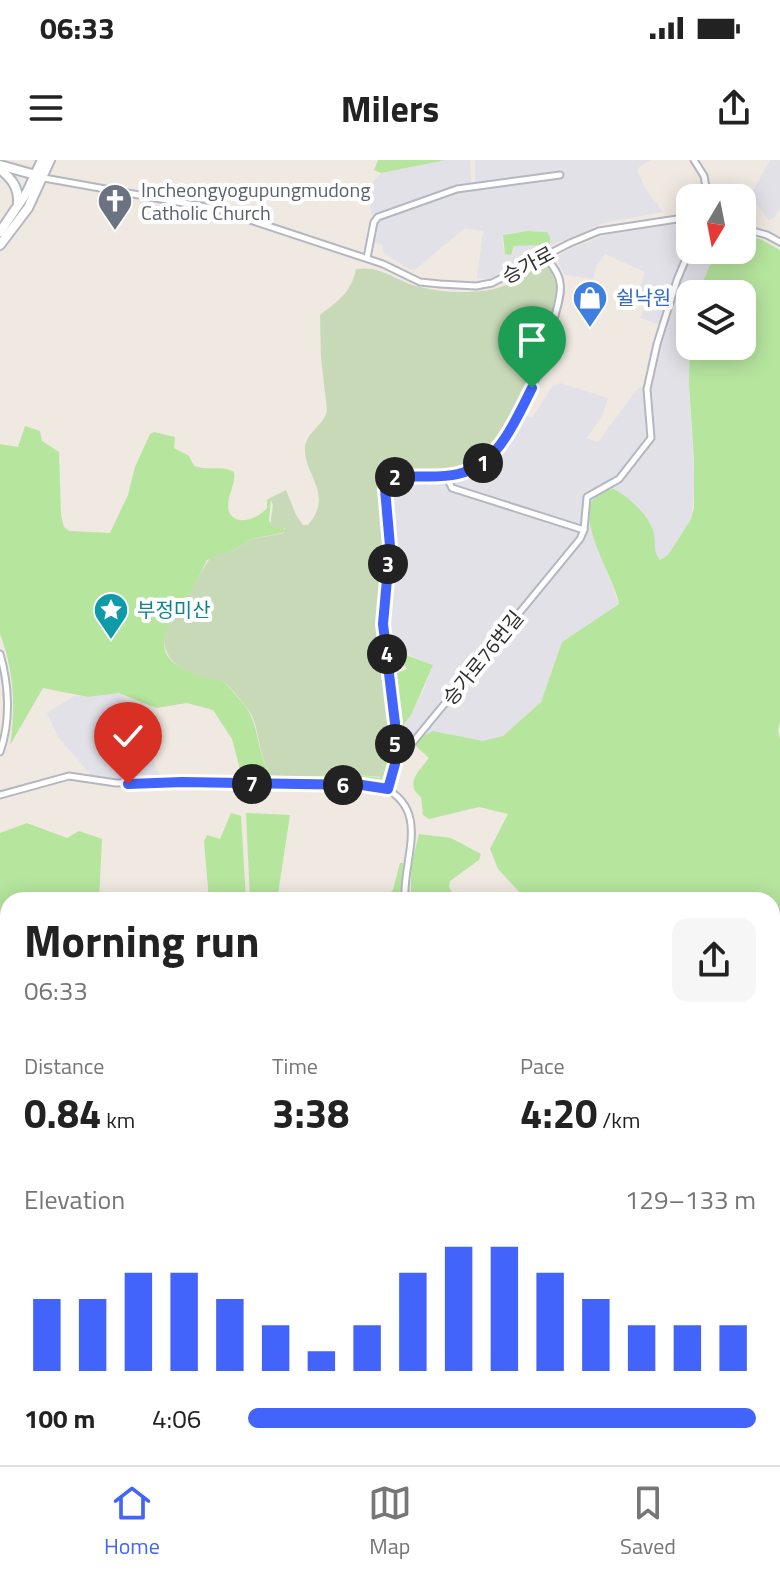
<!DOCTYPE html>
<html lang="en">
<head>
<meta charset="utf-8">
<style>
  :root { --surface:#fff; --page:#f6f6f6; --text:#222; --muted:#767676; --line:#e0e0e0; --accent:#4264fb }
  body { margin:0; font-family:"Titillium Web","Noto Sans KR",sans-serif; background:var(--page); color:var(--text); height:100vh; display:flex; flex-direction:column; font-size:30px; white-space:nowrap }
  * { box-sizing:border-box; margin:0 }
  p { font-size:26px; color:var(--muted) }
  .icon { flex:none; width:44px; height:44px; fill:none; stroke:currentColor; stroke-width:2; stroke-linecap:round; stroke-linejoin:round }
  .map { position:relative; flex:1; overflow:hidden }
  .panel { position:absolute; left:0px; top:732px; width:780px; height:574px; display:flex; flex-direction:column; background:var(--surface); border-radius:24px 24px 0 0; box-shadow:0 4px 20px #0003 }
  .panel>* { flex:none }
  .needle { width:52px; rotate:190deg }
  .buttons { position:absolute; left:676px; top:24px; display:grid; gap:16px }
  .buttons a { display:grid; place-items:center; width:80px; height:80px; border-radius:16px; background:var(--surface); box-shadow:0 4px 20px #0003; font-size:40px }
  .pin { position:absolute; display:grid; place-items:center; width:68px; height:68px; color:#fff; margin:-82px -34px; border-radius:50% 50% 50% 0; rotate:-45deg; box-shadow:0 0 8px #0007 }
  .pin .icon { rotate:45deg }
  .km { position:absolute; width:40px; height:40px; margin:-20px; border-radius:50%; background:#222; color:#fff; font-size:22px; line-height:40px; text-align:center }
  .round { display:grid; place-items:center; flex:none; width:84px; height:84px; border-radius:16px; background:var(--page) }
  .headline { display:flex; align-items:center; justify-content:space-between; height:136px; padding:0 24px }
  h1 { font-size:44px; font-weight:700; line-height:60px }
  .metrics { display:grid; grid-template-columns:repeat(3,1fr); gap:12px; height:136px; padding:8px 24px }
  .metrics div { display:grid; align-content:center }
  .metrics b { font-size:40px; font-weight:700 }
  .metrics small { font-size:22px; font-weight:400 }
  .metrics p { font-size:22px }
  .chart { height:224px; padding:16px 24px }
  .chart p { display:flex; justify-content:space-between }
  .chart svg { width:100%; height:144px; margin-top:8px; stroke:var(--accent); stroke-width:6 }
  ul { padding:0 24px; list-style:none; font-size:26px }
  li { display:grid; grid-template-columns:128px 96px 1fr; align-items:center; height:60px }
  li i { height:20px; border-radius:10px; background:var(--accent) }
  .status { display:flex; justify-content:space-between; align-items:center; height:56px; padding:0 40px; background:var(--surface); direction:ltr }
  .status svg { height:22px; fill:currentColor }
  header { display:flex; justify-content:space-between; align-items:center; height:104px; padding:0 24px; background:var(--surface); font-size:36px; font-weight:700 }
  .tabs { display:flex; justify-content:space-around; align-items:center; height:112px; border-top:2px solid var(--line); background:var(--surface); font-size:22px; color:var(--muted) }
  .tabs a { display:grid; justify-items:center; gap:4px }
  .tabs .on { color:var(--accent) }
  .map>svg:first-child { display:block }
</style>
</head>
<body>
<div class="status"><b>06:33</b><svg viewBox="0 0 49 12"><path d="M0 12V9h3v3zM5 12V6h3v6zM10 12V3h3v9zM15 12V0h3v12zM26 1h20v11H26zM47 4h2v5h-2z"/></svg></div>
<header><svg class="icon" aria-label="menu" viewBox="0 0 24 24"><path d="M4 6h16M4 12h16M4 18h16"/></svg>Milers<svg class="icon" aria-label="share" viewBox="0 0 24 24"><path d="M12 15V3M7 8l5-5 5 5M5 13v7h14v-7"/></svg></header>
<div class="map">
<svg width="780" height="1305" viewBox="0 0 780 1305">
  <rect width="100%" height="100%" fill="#efe9e1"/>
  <g fill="#e3e1e8">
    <polygon points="446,0 470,0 471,24 475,22 475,0 651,0 640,6 637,11 646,29 663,52 603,63 550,86 546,72 527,71 505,74 502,77 504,92 513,93 514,86 540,85 546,89 489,119 477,118 483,71 464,69 416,109 410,110 383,92 382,84 372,83 375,64 370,49 373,22 381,13"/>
    <polygon points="770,0 780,0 780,48 774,58 769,60 750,36"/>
    <polygon points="683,63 690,63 690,90 722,90 709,107 698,134 690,134 689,224 695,325 691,359 668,395 659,400 655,395 651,366 640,351 614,329 597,335 593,375 619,444 562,482 541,542 503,576 490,581 477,581 447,573 427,573 418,583 402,570 422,534 433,505 406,494 389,491 386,448 393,381 387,335 390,326 396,321 406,320 459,317 481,308 503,287 522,254 532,258 552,227 560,223 608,238 603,254 587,278 598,282 638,228 650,225 665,166 640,158 645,146 635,141 645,112 605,94 596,107 593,119 565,115 556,98 568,90 606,75"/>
    <polygon points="114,533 122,534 162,620 119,621 93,617 58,577 47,553 74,536 88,537"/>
  </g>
  <polygon fill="#f0e6d1" points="531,1298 615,1298 617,1305 533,1305"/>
  <g fill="#b6e59e">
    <polygon points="378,0 446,0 381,13 374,10"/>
    <polygon points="527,71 547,72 550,77 550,86 546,89 540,85 514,86 511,95 505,94 503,75"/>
    <path d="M 742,74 L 762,80 L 780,90 L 780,561 L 778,571 L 780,579 L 780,1305 L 740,1305 L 737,1298 L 772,1298 L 772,740 L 523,740 L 523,736 L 498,709 L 490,689 L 508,654 L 479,647 L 429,659 L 423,655 L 421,637 C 404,624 419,611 429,598 L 416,586 L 423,576 L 433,571 L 483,581 L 503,576 L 541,542 L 562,482 L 619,444 C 616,417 557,336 614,329 C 630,338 650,356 654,374 C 656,385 653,392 660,400 L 668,395 L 691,359 L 694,347 L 694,299 L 689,224 L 690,164 L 690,186 L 742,186 L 742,134 L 698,134 L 709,107 L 722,90 L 742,90 Z"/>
    <path d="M 25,266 L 40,271 L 42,281 L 59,292 L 61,355 L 64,367 L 69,371 L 110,373 L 128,335 L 135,307 L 150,274 L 154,272 L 175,277 L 174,288 L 189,296 L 194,306 C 209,311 221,305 234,312 C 237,325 221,345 232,356 C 241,366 261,356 267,348 L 267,340 L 271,338 L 269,361 L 275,369 L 283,367 L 286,372 L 252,379 L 234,390 L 207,400 C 201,413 194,426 187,438 C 169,466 145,494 190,512 C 199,516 218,517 225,523 C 230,528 236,536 241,541 C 261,562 255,593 271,615 C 308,619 343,612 380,618 L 390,553 L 390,600 L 384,622 L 243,620 L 232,579 L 213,550 L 187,543 L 156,548 L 119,533 L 88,537 L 43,528 L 10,585 C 16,547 14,511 0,474 L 0,284 L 18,287 Z"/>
    <polygon points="403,494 433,505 412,553 399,572 393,515 407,509 401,500"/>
    <polygon points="231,653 241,656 246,740 209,740 204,681 207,675 220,679"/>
    <polygon points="246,653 290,655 277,740 250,740"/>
    <polygon points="27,663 67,678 79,671 102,679 99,740 8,740 8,861 0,865 0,673"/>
    <polygon points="419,674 451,678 481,694 479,700 450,721 449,727 456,740 411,740 411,706"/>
    <polygon points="400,703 403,703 401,740 381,740 393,730"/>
  </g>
  <path fill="#c8d9b8" d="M 544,105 L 551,110 L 557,128 L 546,179 L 531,221 L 498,285 L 478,302 L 461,310 L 401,313 L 389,317 L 383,326 L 380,339 L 387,383 L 380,472 L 390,553 L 382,617 L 341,614 L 299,618 L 271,615 C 259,598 260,575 252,556 C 249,549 231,528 225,523 C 221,520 212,519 207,518 C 183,512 163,502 164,475 L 210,398 L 234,390 L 252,379 L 284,373 L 285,368 L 275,369 L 270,366 L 273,345 L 270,338 L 286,330 L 296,355 L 303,365 L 308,365 C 335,334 303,315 305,287 C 307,271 325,265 327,250 L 321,198 L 320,155 C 339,140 351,133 356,109 C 382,105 397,122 420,127 C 443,133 484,135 506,125 C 519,119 531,110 544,105 Z"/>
  <polygon fill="#c9ec9a" points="8,1117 8,1224 0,1220 0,1130"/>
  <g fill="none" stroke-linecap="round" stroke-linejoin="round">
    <defs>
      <g id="street">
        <polyline points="694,0 704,16 708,38"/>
        <polyline points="44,18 217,49 383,104 420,122 440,124 476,126 492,123 570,83 599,71 690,57"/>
        <polyline points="742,68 767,75 780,82"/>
        <polyline points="367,98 374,62 378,57 457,29 560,15"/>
        <polyline points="456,316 449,322 452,328 584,370"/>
        <path d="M 0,494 C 9,525 11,561 0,592"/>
        <path d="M 395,603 L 391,522 L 383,464 L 390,380 L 385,329 L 396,317 C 425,314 454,321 480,305 C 518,281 544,201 554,159 C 557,148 562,134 560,123 C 559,113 551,104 545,96"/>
        <polyline points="388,629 395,604 580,379 584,370 587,337 619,319 651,278 647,229 657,184 677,120 690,89"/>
        <path d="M 0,635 L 69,616 L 116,623 L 182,622 L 383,627 C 432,651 402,699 405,740"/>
        <polyline points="0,1122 8,1109"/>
        <polyline points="0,1293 13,1305"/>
        <polyline points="59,1305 66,1298"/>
        <polyline points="399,1305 406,1298"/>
      </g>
      <g id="secondary">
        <polyline points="0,5 39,16"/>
        <path d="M 0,9 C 13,20 19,28 18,45"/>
        <polyline points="0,72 27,32 42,0"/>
        <polyline points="0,85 28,48 50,0"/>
        <polyline points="0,1228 8,1232"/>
        <polyline points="137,1298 148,1305"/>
        <polyline points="379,1298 387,1305"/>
        <polyline points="122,1305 128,1298"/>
      </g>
    </defs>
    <use href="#street" stroke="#b4b7c1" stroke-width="9"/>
    <use href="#secondary" stroke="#b4b7c1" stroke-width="12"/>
    <use href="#street" stroke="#fff" stroke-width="5"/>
    <use href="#secondary" stroke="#fff" stroke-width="8"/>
  </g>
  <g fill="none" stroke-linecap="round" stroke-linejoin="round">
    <defs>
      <path id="route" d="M 128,624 L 182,622 L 362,625 L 388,629 L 395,604 L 395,563 L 383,464 L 390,386 L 385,329 L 396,317 C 416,315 438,319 458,314 C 499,304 515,261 532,228"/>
    </defs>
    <use href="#route" stroke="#fff" stroke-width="16"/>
    <use href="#route" stroke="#4264fb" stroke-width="10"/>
  </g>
  <defs>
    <symbol id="church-pin" viewBox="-11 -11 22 30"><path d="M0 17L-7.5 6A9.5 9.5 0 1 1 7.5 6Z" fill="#6b7280" stroke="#fff"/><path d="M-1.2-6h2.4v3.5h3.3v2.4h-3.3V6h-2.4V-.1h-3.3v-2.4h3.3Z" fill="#fff"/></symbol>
    <symbol id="shop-pin" viewBox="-11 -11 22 30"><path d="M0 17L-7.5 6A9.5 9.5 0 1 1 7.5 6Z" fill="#3f7fe0" stroke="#fff"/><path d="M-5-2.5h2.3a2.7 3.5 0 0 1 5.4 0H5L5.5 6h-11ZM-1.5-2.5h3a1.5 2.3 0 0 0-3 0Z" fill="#fff"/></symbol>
    <symbol id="sight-pin" viewBox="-11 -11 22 30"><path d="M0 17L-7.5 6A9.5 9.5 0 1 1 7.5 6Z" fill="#0f9aa8" stroke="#fff"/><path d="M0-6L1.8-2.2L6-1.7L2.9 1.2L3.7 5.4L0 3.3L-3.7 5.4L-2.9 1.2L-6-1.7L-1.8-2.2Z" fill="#fff"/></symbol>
  </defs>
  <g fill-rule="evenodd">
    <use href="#church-pin" x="95" y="21" width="40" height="54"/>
    <use href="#shop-pin" x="570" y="118" width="40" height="54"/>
    <use href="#sight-pin" x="91" y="430" width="40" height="54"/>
  </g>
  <g text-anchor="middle" stroke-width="8" stroke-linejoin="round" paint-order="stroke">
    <g font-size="20" fill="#5b616d" stroke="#fff" text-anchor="start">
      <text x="141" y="37">Incheongyogupungmudong<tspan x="141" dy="23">Catholic Church</tspan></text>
    </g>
    <g font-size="20" fill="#2e2e2e" stroke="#fff">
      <text transform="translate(528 105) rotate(-28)" y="7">승가로</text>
      <text transform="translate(483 498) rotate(-51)" y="7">승가로76번길</text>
    </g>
    <g font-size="20" fill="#366cbe" stroke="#fff" text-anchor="start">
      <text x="616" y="145">쉴낙원</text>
    </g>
    <g font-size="20" fill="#0d838f" stroke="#fff" text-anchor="start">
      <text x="137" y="457">부정미산</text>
    </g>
  </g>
</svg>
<div class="buttons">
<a><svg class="needle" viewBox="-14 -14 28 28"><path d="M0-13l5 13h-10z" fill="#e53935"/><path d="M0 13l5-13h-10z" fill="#767676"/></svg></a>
<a><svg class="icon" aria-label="layers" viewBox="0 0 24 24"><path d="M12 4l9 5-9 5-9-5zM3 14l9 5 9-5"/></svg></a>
</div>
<div class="pin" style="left:532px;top:228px;background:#1e9e55"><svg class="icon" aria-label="arrive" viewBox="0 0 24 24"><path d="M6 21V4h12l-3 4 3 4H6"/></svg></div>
<div class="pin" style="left:128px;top:624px;background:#d93025"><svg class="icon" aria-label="check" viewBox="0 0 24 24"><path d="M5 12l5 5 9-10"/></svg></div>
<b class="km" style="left:483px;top:303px">1</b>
<b class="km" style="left:395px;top:317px">2</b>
<b class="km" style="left:388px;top:404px">3</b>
<b class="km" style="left:387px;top:494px">4</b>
<b class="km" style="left:395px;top:584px">5</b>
<b class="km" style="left:343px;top:625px">6</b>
<b class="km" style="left:252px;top:624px">7</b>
<section class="panel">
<div class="headline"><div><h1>Morning run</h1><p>06:33</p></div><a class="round"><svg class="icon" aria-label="share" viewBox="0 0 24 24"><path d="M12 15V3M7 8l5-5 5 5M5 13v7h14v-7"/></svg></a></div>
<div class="metrics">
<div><p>Distance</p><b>0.84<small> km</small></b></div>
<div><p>Time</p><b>3:38</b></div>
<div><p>Pace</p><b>4:20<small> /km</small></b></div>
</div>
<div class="chart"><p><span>Elevation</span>129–133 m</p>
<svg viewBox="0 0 160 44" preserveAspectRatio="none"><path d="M5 44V22M15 44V22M25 44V14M35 44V14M45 44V22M55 44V30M65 44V38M75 44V30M85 44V14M95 44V6M105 44V6M115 44V14M125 44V22M135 44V30M145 44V30M155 44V30"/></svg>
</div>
<ul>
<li><b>100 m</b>4:06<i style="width:100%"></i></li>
</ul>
</section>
</div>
<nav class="tabs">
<a class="on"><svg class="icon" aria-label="home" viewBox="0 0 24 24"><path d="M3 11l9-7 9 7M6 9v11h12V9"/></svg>Home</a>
<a><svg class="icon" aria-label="map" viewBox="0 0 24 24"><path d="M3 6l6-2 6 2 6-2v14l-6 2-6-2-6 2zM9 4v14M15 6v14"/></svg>Map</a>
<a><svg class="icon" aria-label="saved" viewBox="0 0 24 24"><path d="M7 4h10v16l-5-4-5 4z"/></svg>Saved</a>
</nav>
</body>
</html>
